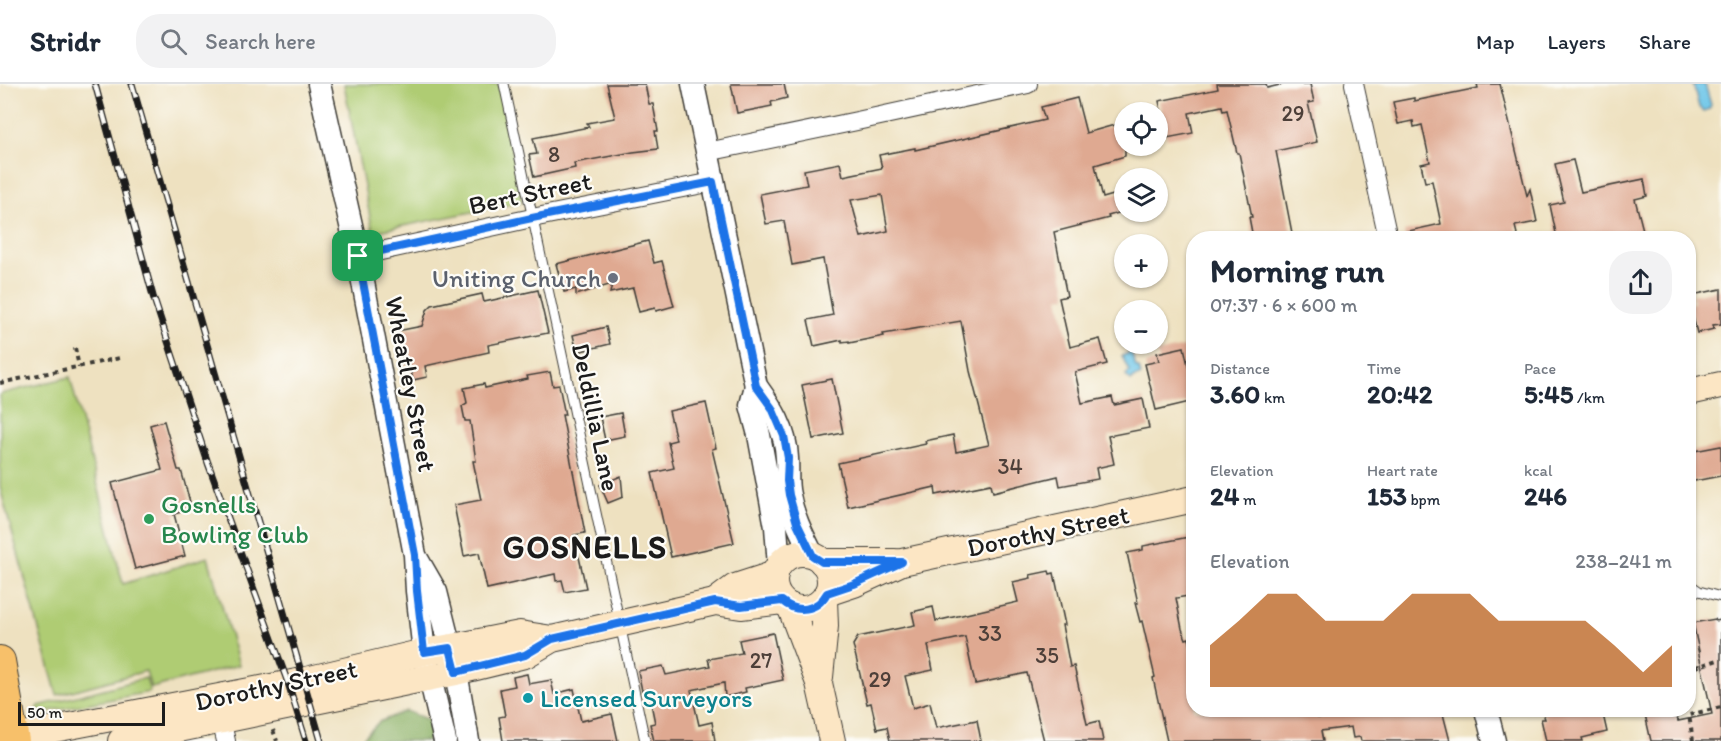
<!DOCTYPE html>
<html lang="en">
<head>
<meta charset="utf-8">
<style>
  :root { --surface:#fff; --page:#f2f2f3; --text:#1f2937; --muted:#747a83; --line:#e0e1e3; --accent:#b45309 }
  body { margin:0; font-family:Itim,sans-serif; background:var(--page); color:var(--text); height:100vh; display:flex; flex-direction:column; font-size:22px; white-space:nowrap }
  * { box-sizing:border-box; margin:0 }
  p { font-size:20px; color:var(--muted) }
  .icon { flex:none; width:33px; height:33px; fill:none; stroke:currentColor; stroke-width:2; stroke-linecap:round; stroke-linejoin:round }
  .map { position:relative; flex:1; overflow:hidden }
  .panel { position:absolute; left:1186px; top:147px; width:510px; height:486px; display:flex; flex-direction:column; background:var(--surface); border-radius:24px; box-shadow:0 2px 4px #0004 }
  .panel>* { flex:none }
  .fabs { position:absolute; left:1114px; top:18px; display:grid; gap:12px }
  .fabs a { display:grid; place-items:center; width:54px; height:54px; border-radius:50%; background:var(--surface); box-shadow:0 2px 4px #0004; font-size:30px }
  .scale { position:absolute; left:18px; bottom:15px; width:147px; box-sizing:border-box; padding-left:6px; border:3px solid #1c1c1c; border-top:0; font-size:16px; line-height:21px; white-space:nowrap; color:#1c1c1c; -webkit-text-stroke:4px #fdfcf7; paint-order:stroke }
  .pin { position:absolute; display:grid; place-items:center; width:51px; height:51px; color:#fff; margin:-26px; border-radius:12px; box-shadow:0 3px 9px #0006 }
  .round { display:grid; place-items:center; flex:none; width:63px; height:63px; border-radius:24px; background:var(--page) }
  .head { display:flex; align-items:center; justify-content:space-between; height:102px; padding:0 24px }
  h1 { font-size:33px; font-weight:700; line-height:45px }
  .figures { display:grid; grid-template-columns:repeat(3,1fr); gap:9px; height:102px; padding:6px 24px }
  .figures div { display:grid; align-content:center }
  .figures b { font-size:26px; font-weight:700 }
  .figures small { font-size:16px; font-weight:400 }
  .figures p { font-size:16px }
  .chart { height:168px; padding:12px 24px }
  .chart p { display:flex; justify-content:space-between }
  .chart svg { width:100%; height:108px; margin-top:6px; fill:var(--accent); opacity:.7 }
  header { display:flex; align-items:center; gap:36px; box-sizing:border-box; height:84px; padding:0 30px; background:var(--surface); border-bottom:2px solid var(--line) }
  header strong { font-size:28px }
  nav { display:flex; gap:33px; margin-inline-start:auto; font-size:21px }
  .search { width:420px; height:54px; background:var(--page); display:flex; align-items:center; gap:15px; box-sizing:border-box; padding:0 21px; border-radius:24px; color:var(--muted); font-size:22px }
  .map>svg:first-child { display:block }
</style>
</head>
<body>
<header>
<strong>Stridr</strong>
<div class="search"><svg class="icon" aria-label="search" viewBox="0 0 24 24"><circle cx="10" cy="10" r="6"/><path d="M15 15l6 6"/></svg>Search here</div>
<nav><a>Map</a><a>Layers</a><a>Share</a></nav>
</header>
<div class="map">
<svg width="1721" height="657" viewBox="0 0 1721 657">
  <rect width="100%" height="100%" fill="#fdfcf7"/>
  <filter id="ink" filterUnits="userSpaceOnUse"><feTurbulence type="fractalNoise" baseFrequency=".0167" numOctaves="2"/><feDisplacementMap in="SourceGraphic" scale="12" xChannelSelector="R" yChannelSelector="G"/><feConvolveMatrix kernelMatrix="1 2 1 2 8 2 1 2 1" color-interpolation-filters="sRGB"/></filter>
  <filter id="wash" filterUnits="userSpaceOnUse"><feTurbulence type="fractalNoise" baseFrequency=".008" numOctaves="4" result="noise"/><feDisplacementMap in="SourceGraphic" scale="24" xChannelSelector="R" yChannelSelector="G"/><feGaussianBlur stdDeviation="1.35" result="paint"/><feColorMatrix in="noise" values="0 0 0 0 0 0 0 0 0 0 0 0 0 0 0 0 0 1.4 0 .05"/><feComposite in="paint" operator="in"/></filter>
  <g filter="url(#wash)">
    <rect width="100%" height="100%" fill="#eee1c0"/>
    <g fill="#afcc73" stroke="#667448" stroke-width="1.5">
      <polygon points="344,0 499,0 522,118 373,148"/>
      <polygon points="70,293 123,500 208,473 239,581 151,604 146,587 57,611 0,404 0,310"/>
      <polygon points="146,594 150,608 44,628 37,625 38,622"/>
    </g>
    <polygon fill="#8bb065" stroke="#546640" stroke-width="1.5" points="406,627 429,636 434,657 360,657 379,638"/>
    <g fill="#6ac5e8" stroke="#437082" stroke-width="1.5">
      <polygon points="1693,0 1705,0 1711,21 1709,25 1704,27 1699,23"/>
      <polygon points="1131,268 1136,283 1139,284 1141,292 1135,293 1131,297 1126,292 1129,287 1122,272"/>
    </g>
    <g id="blocks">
      <g fill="#dfa991" fill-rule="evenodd">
        <polygon points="607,0 645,0 649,20 653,20 658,47 655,47 658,65 633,68 574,79 575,84 534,93 529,71 537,70 533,54 589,43 587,39 615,34"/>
        <polygon points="731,0 784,0 787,14 771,18 772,22 737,29"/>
        <polygon points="1217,0 1266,0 1267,4 1284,0 1310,0 1314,18 1308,19 1317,58 1276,67 1293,154 1253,154 1249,133 1252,133 1239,69 1237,69 1227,26 1223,27 1222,22 1189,29 1193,49 1167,54 1159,17 1218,5"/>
        <polygon points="1477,0 1500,0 1527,112 1530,105 1537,138 1515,142 1518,154 1405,154 1404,148 1441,140 1432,97 1425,98 1421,80 1430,78 1422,41 1414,43 1413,37 1398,40 1393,18 1414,14 1414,17 1478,4"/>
        <path d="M 1077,14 L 1086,49 L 1125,38 L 1125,72 L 1095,81 L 1103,114 L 1120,109 L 1125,127 L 1108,132 L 1109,134 L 1054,148 L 1067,212 L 1059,214 L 1070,263 L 1100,255 L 1107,280 L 1075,288 L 1082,319 L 1112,313 L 1114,321 L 1143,315 L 1149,344 L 1108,352 L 1114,380 L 1096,384 L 1098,395 L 1060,402 L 1058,392 L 993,408 L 991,400 L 936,411 L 935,403 L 848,423 L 838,379 L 926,360 L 925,357 L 953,351 L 956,368 L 989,361 L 970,287 L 961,237 L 883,250 L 884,252 L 849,259 L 849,257 L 842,258 L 842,256 L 814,262 L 808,236 L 833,231 L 823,175 L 792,181 L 784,137 L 766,140 L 760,110 L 807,101 L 804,86 L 840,79 L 843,92 L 882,84 L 879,71 L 915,64 L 915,66 L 1045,36 L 1041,23 ZM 882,111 L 888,147 L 861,153 L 851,116 Z"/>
        <polygon points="1573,76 1581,108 1644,95 1647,112 1635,115 1645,154 1557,154 1550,121 1564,118 1555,80"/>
        <polygon points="648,157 654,179 662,177 674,222 656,227 655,224 639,228 633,204 610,209 612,200 576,211 576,205 564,208 556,180"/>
        <polygon points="1721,205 1721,240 1713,241 1714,245 1697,249 1690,220 1694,219 1692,211"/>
        <polygon points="538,206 548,249 488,261 489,268 425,282 427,293 413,296 409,280 404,281 397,247 422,242 427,226 432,221 482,210 484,218"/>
        <polygon points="606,243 610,260 577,268 573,251"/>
        <polygon points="1184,263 1192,300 1194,299 1194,317 1156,326 1145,280 1159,277 1157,269"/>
        <polygon points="550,288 553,302 559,301 565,331 562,331 585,449 574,451 586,504 565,508 562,496 556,497 555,490 487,505 479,469 464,472 454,421 481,416 473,377 476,377 470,337 465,337 462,322 467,319 464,304 484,300 485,304 528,295 527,292"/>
        <polygon points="832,295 843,349 813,355 802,301"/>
        <polygon points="706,319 716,364 712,365 734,459 671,473 652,389 674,384 668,358 676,356 669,327"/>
        <polygon points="621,329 625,352 605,356 600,333"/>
        <polygon points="164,337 178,386 181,386 192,425 174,430 185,472 135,485 112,399 162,386 150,341"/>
        <polygon points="1721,362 1721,392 1689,398 1689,368"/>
        <polygon points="621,392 623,413 608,419 600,401"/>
        <polygon points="1194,452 1194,511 1176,514 1182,545 1186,555 1189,554 1194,576 1194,626 1316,626 1318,634 1362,626 1442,626 1450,657 1361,657 1360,653 1353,654 1351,643 1321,647 1323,657 1167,657 1153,594 1155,593 1142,537 1140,538 1135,519 1138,519 1127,469 1143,466 1143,462"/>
        <polygon points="1049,487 1050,490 1054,489 1065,541 1062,541 1070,583 1074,582 1087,640 1099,637 1103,657 1044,657 1027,589 975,600 965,553 928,561 933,586 905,592 913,624 930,619 936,644 977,636 981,657 890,657 887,643 877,645 871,619 867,620 853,561 858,553 915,541 912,528 933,523 936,537 1018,518 1013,498 1031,494 1030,491"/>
        <polygon points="1715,535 1716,537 1721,536 1721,657 1651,657 1644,626 1675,626 1678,637 1712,630 1698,566 1699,567 1693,539"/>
        <polygon points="773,549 783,596 745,604 746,608 725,613 724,599 691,606 699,641 712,638 715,657 654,657 650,640 655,639 648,605 642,607 638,587 663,582 666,591 710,582 708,575 742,569 739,556"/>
        <polygon points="527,590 529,600 551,596 554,610 574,605 581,637 612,630 618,657 503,657 499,633 505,632 500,605 515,602 513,593"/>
        <polygon points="1542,626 1602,626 1607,648 1582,654 1583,657 1546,657 1541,635 1545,635"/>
      </g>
    </g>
  </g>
  <g filter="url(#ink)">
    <use href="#blocks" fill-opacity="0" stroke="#3c3a35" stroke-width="1.5"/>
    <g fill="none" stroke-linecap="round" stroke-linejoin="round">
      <defs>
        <g id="service">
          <polyline points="504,0 645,657"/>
          <polyline points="1689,500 1699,507 1721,513"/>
        </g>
        <g id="minor">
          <polyline points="1354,0 1388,154"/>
          <polyline points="707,68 857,37 1028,0"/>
          <polyline points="358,172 532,134 713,98"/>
          <polyline points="219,627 226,657"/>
        </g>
        <g id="tertiary">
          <polyline points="319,0 358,172 415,471 417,507 424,568 445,657"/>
          <path d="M 693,0 L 756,302 C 772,324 786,346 787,374 C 788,386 786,399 789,411 C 793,433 803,452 813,472"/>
          <polyline points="756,302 751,321 759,351 776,443 779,482"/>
          <polyline points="417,475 436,508 456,588 468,657"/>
          <polyline points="1486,626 1494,657"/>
        </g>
        <g id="secondary">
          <polyline points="1689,308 1721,301"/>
          <circle cx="802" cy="497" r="28"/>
          <polyline points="822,478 895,478"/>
          <polyline points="827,509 854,500 902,478 1194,415"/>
          <polyline points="715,518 735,503 775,490"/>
          <polyline points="790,522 819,599 832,657"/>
          <polyline points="820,593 825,542 824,515"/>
          <polyline points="13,653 302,597 424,568 474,559 520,550 552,555"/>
          <polyline points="121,657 456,588 525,571 552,555 715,518 741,522 782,517"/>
        </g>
        <polyline id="trunk" points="0,577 14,657"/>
      </defs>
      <use href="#service" stroke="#3c3a35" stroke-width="11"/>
      <use href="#minor" stroke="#3c3a35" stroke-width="20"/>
      <use href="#tertiary" stroke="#3c3a35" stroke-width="25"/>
      <use href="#secondary" stroke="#3c3a35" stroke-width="28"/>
      <use href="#trunk" stroke="#3c3a35" stroke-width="32"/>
      <g stroke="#3c3a35" stroke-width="4" stroke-dasharray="4.5 4.5" stroke-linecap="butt">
        <polyline points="75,264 79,283"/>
        <polyline points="0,299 120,274"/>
        <polyline points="1689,590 1696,583 1721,575"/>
        <polyline points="273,646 277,657"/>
        <polyline points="1693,657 1689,631 1721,623"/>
      </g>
      <use href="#service" stroke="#fff" stroke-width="9"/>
      <use href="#minor" stroke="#fff" stroke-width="18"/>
      <use href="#tertiary" stroke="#fff" stroke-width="22"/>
      <use href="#secondary" stroke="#fce6c4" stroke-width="26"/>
      <use href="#trunk" stroke="#f7c06b" stroke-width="30"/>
      <defs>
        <g id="rail">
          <polyline points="95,0 153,212 208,379 288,599 306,657"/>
          <polyline points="132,0 321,657"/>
        </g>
      </defs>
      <use href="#rail" stroke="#1c1c1c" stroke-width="7"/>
      <use href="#rail" stroke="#fdfcf7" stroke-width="4.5" stroke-dasharray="14" stroke-linecap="butt"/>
    </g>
  </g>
  <g fill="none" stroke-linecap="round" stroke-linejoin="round" filter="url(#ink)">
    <defs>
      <path id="route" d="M 713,98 L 756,302 L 772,324 L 784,352 L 788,374 L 787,397 L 789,411 L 797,439 L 813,472 L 822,478 L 902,478 L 854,500 L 827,509 C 817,527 797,530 782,517 L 741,522 L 715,518 L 552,555 L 525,571 L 456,588 L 450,564 L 424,568 L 417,507 L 415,471 L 358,172 L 532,134 Z"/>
    </defs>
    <use href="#route" stroke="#fff" stroke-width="12"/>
    <use href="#route" stroke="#1a73e8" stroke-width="8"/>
  </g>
  <circle fill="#6b7280" stroke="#fdfcf7" stroke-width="2" cx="613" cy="194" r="6"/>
  <circle fill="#2e9e5b" stroke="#fdfcf7" stroke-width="2" cx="149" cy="435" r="6"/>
  <circle fill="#0f9aa8" stroke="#fdfcf7" stroke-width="2" cx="528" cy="614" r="6"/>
  <g text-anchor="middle" stroke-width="4.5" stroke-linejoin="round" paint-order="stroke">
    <g font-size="22" fill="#4d3f39">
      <text x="1293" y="37">29</text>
      <text x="554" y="78">8</text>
      <text x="1010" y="390">34</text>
      <text x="990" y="557">33</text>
      <text x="1047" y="579">35</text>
      <text x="761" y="584">27</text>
      <text x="880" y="603">29</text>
    </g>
    <g font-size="26" fill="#1c1c1c" stroke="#fdfcf7">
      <text transform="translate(530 109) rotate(-12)" y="9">Bert Street</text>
      <text transform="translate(411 300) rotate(79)" y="9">Wheatley Street</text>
      <text transform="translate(596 333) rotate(78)" y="9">Deldillia Lane</text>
      <text transform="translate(1048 447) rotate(-12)" y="9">Dorothy Street</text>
      <text transform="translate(276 601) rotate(-12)" y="9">Dorothy Street</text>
    </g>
    <g font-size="26" fill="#5b616d" stroke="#fdfcf7" text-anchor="end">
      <text x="601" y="203">Uniting Church</text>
    </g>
    <g font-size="26" fill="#27864d" stroke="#fdfcf7" text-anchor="start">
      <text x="161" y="429">Gosnells<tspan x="161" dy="30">Bowling Club</tspan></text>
    </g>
    <g font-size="26" fill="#0d838f" stroke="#fdfcf7" text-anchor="start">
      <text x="540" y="623">Licensed Surveyors</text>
    </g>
    <g font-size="32" font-weight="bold" letter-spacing="1.5" fill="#1c1c1c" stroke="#fdfcf7">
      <text x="585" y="474">GOSNELLS</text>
    </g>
  </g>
</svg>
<div class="fabs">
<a><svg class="icon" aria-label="locate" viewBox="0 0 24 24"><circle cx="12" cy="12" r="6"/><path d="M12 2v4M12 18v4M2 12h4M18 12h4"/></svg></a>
<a><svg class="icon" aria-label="layers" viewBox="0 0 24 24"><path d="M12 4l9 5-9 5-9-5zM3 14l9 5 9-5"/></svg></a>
<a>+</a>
<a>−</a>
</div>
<div class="scale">50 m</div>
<div class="pin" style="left:358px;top:172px;background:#1e9e55"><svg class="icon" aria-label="arrive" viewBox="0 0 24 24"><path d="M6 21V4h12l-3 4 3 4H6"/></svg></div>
<section class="panel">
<div class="head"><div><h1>Morning run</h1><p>07:37 · 6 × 600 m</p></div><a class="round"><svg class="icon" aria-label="share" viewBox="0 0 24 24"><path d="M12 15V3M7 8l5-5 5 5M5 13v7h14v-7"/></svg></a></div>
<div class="figures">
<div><p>Distance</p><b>3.60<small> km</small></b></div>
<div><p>Time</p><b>20:42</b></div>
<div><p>Pace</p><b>5:45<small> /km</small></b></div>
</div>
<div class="figures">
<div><p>Elevation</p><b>24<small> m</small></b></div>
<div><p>Heart rate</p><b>153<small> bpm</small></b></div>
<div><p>kcal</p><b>246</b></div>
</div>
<div class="chart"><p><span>Elevation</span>238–241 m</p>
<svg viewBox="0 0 160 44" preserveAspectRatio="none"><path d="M0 44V27L10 17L20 6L30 6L40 17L50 17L60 17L70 6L80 6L90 6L100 17L110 17L120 17L130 17L140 27L150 38L160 27V44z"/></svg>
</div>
</section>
</div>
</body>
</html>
